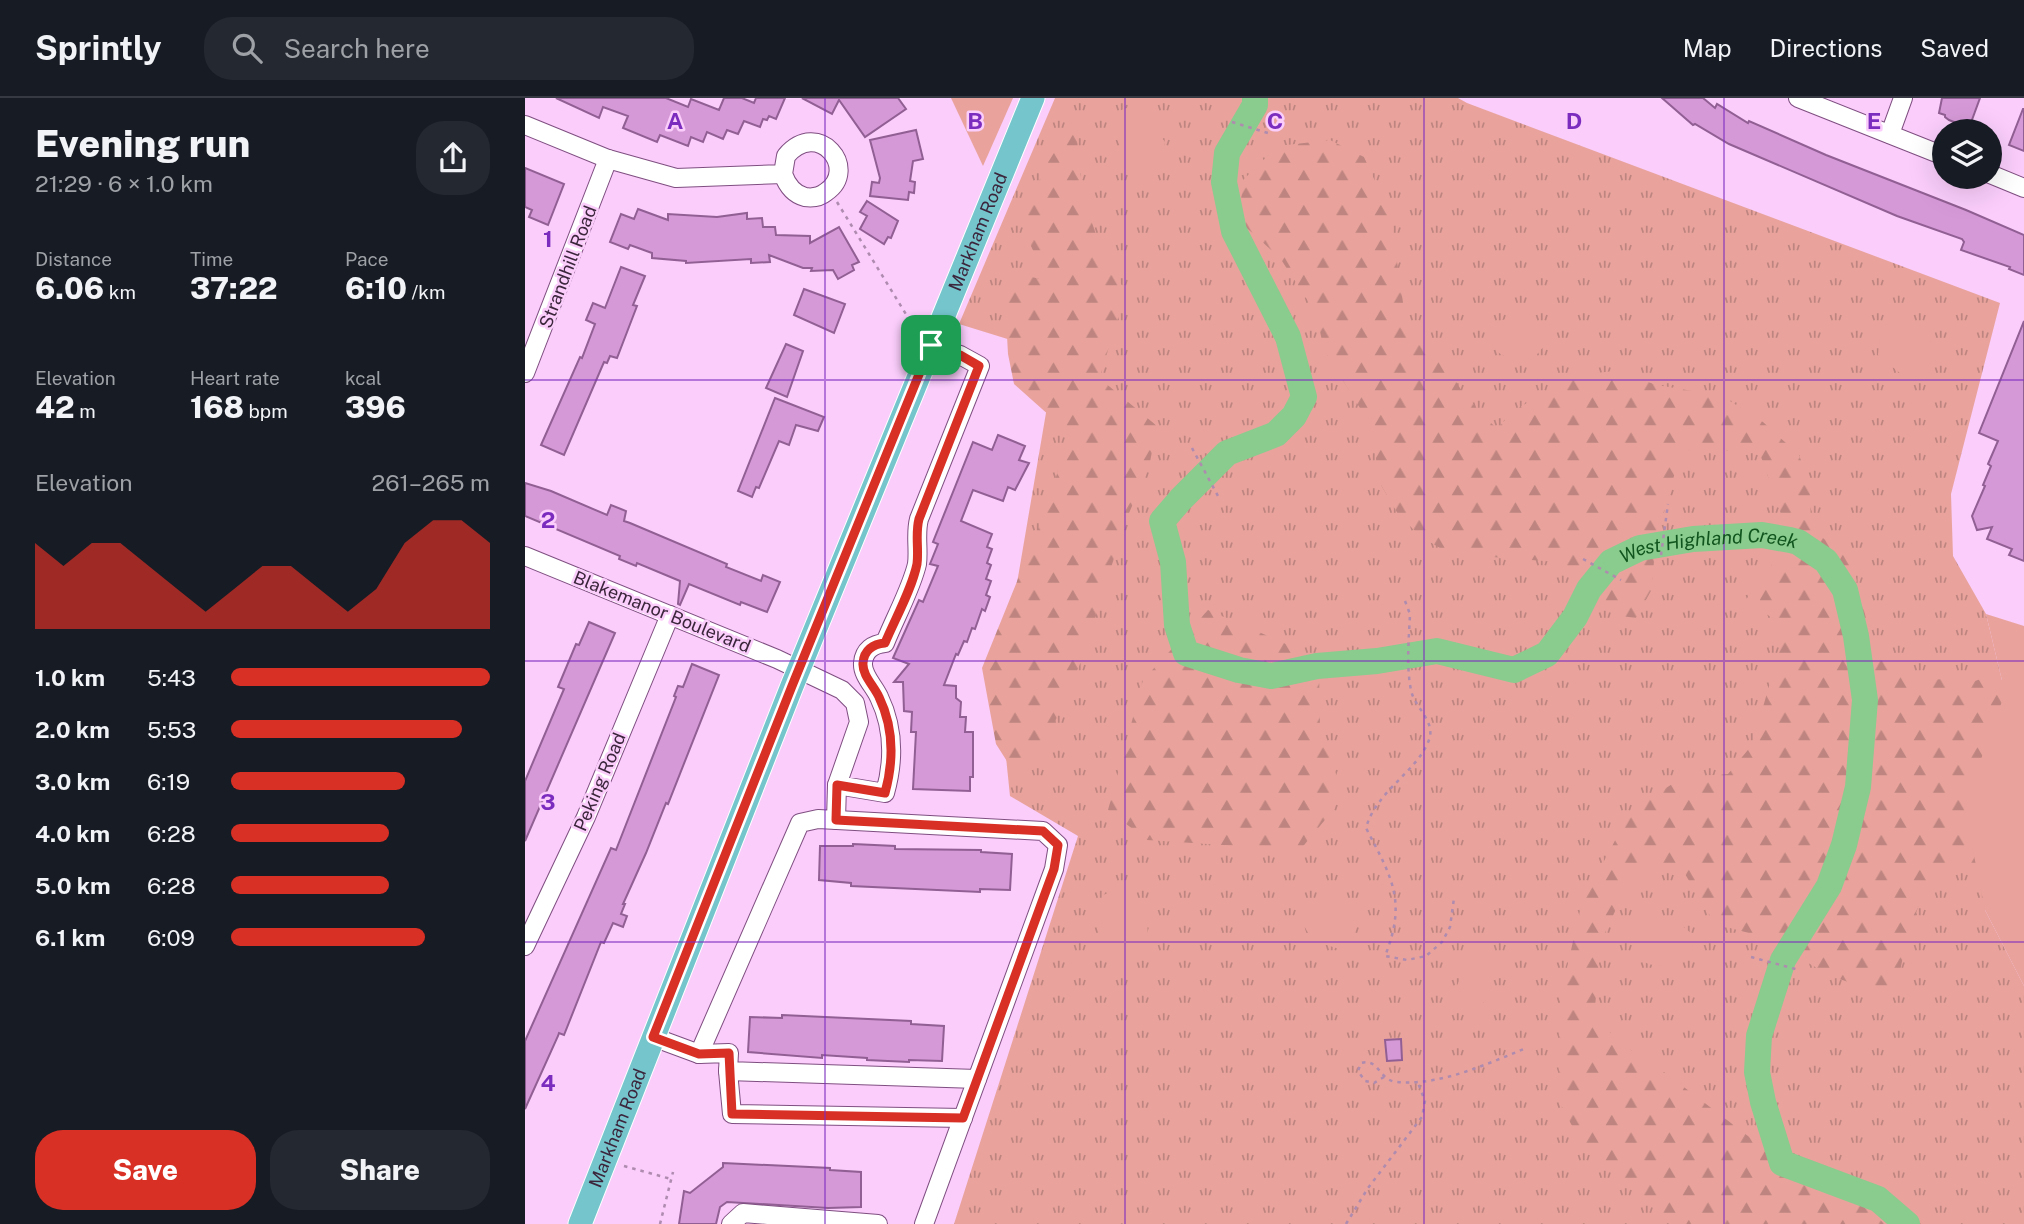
<!DOCTYPE html>
<html lang="en">
<head>
<meta charset="utf-8">
<style>
  :root { --surface:#171b24; --page:#242831; --text:#f1f3f6; --muted:#9ea1a6; --line:#363941; --accent:#d93025 }
  body { margin:0; font-family:"Public Sans",sans-serif; background:var(--page); color:var(--text); height:100vh; display:flex; flex-direction:column; font-size:26px; white-space:nowrap }
  * { box-sizing:border-box; margin:0 }
  p { font-size:23px; color:var(--muted) }
  .icon { flex:none; width:38px; height:38px; fill:none; stroke:currentColor; stroke-width:2; stroke-linecap:round; stroke-linejoin:round }
  .map { position:relative; flex:1; overflow:hidden }
  .drawer { display:flex; flex-direction:column; background:var(--surface); width:525px }
  .drawer>* { flex:none }
  .tools { position:absolute; left:1407px; top:21px; display:grid; gap:14px }
  .tools a { display:grid; place-items:center; width:70px; height:70px; border-radius:50%; background:var(--surface); box-shadow:0 7px 28px #0002; font-size:35px }
  .pin { position:absolute; display:grid; place-items:center; width:60px; height:60px; color:#fff; margin:-30px; border-radius:14px; box-shadow:0 4px 10px #0006 }
  .round { display:grid; place-items:center; flex:none; width:74px; height:74px; border-radius:28px; background:var(--page) }
  .headline { display:flex; align-items:center; justify-content:space-between; height:119px; padding:0 35px }
  h1 { font-size:38px; font-weight:800; line-height:52px }
  .stats { display:grid; grid-template-columns:repeat(3,1fr); gap:10px; height:119px; padding:7px 35px }
  .stats div { display:grid; align-content:center }
  .stats b { font-size:30px; font-weight:800 }
  .stats small { font-size:19px; font-weight:400 }
  .stats p { font-size:19px }
  .chart { height:196px; padding:14px 35px }
  .chart p { display:flex; justify-content:space-between }
  .chart svg { width:100%; height:126px; margin-top:7px; fill:var(--accent); opacity:.7 }
  .action { display:flex; gap:14px; margin-top:auto; padding:14px 35px }
  .action a { flex:1; height:80px; border-radius:28px; background:var(--accent); color:#fff; font-size:28px; font-weight:800; line-height:80px; text-align:center }
  .action a+a { background:var(--page); color:var(--text) }
  ul { padding:0 35px; list-style:none; font-size:23px }
  li { display:grid; grid-template-columns:112px 84px 1fr; align-items:center; height:52px }
  li i { height:18px; border-radius:9px; background:var(--accent) }
  header { display:flex; align-items:center; gap:42px; box-sizing:border-box; height:98px; padding:0 35px; background:var(--surface); border-bottom:2px solid var(--line) }
  header strong { font-size:33px }
  nav { display:flex; gap:38px; margin-inline-start:auto; font-size:24px }
  .search { width:490px; height:63px; background:var(--page); display:flex; align-items:center; gap:18px; box-sizing:border-box; padding:0 24px; border-radius:28px; color:var(--muted); font-size:26px }
  main { display:flex; flex:1; min-height:0 }
  .map>svg:first-child { display:block }
</style>
</head>
<body>
<header>
<strong>Sprintly</strong>
<div class="search"><svg class="icon" aria-label="search" viewBox="0 0 24 24"><circle cx="10" cy="10" r="6"/><path d="M15 15l6 6"/></svg>Search here</div>
<nav><a>Map</a><a>Directions</a><a>Saved</a></nav>
</header>
<main>
<section class="drawer">
<div class="headline"><div><h1>Evening run</h1><p>21:29 · 6 × 1.0 km</p></div><a class="round"><svg class="icon" aria-label="share" viewBox="0 0 24 24"><path d="M12 15V3M7 8l5-5 5 5M5 13v7h14v-7"/></svg></a></div>
<div class="stats">
<div><p>Distance</p><b>6.06<small> km</small></b></div>
<div><p>Time</p><b>37:22</b></div>
<div><p>Pace</p><b>6:10<small> /km</small></b></div>
</div>
<div class="stats">
<div><p>Elevation</p><b>42<small> m</small></b></div>
<div><p>Heart rate</p><b>168<small> bpm</small></b></div>
<div><p>kcal</p><b>396</b></div>
</div>
<div class="chart"><p><span>Elevation</span>261–265 m</p>
<svg viewBox="0 0 160 44" preserveAspectRatio="none"><path d="M0 44V14L10 22L20 14L30 14L40 22L50 30L60 38L70 30L80 22L90 22L100 30L110 38L120 30L130 14L140 6L150 6L160 14V44z"/></svg>
</div>
<ul>
<li><b>1.0 km</b>5:43<i style="width:100%"></i></li>
<li><b>2.0 km</b>5:53<i style="width:89%"></i></li>
<li><b>3.0 km</b>6:19<i style="width:67%"></i></li>
<li><b>4.0 km</b>6:28<i style="width:61%"></i></li>
<li><b>5.0 km</b>6:28<i style="width:61%"></i></li>
<li><b>6.1 km</b>6:09<i style="width:75%"></i></li>
</ul>
<div class="action"><a>Save</a><a>Share</a></div>
</section>
<div class="map">
<svg width="1499" height="1126" viewBox="0 0 1499 1126">
  <defs>
    <pattern id="grass-tufts" width="24" height="20" patternUnits="userSpaceOnUse" patternTransform="scale(1.75)"><rect width="24" height="20" fill="#e9a39c"/><path d="M3 7l-1-3M5 7V3M7 7l1-3M15 17l-1-3M17 17v-4M19 17l1-3" fill="none" stroke="#be8580"/></pattern>
    <pattern id="forest-firs" width="22" height="20" patternUnits="userSpaceOnUse" patternTransform="scale(1.75)"><rect width="22" height="20" fill="#e9a39c"/><path d="M5 1l3.5 6h-7zM16 11l3.5 6h-7z" fill="#be8580"/></pattern>
  </defs>
  <rect width="100%" height="100%" fill="#facdfb"/>
  <polygon fill="url(#grass-tufts)" points="530,0 933,0 942,5 1475,205 1426,396 1428,458 1461,516 1480,595 1460,812 1499,888 1499,1126 429,1126 553,738 485,698 474,591 531,256 434,226"/>
  <g fill="url(#forest-firs)">
    <path d="M 552,19 C 551,85 565,138 601,194 L 576,275 L 579,284 L 632,328 L 624,369 L 601,422 L 558,559 L 525,635 L 500,670 L 485,668 L 471,646 L 457,570 L 518,419 L 545,336 L 489,286 L 483,256 L 479,182 L 485,175 L 522,182 L 498,131 L 518,72 Z"/>
    <path d="M 805,42 L 839,59 L 865,116 L 880,218 L 887,235 L 911,252 L 940,298 L 972,331 L 987,314 L 1047,278 L 1089,273 L 1132,287 L 1197,298 L 1238,324 L 1274,357 L 1285,387 L 1286,432 L 1326,459 L 1349,553 L 1404,582 L 1419,581 L 1434,590 C 1453,580 1476,572 1491,594 C 1495,600 1497,609 1499,616 L 1499,814 L 1426,761 L 1401,788 L 1382,839 L 1372,888 C 1322,897 1285,863 1242,842 C 1226,834 1207,831 1190,826 L 1154,766 L 1120,768 L 1101,790 L 1076,843 L 1069,920 L 1101,949 L 1126,964 L 1240,1051 L 1280,1062 L 1360,1126 L 1153,1126 L 1099,1084 L 1055,1043 L 1035,1005 L 1033,952 L 1036,896 L 1057,804 L 1107,711 L 1157,680 L 1203,676 L 1227,647 L 1258,540 L 1254,524 L 1220,503 L 1265,442 L 1234,353 L 1156,352 L 1130,448 L 1127,491 L 1111,520 L 1096,518 L 1034,464 L 925,456 L 895,438 L 873,416 L 853,382 L 850,349 L 838,315 L 799,252 L 791,215 L 755,160 L 714,123 L 718,82 L 753,48 Z"/>
    <polygon points="683,512 775,552 794,570 795,631 811,676 809,711 775,752 622,742 583,712 618,582"/>
  </g>
  <g fill="#e9a39c">
    <polygon points="426,0 488,0 458,68"/>
    <path d="M 601,10 C 619,16 629,28 640,44 L 638,59 L 629,71 C 602,71 596,49 586,28 L 590,15 Z"/>
    <path d="M 986,219 C 1001,226 1013,232 1019,248 L 1008,261 L 993,265 L 974,255 L 962,241 L 970,225 Z"/>
    <path d="M 1371,226 C 1404,236 1420,245 1405,280 L 1381,280 L 1353,257 L 1355,239 L 1374,230 Z"/>
    <polygon points="1461,516 1499,528 1499,888 1460,812 1439,708 1480,595"/>
    <path d="M 592,792 C 620,809 633,831 613,862 L 601,863 L 583,851 L 573,834 L 571,814 L 578,797 Z"/>
    <path d="M 797,807 L 818,810 L 828,820 L 831,831 L 827,844 L 816,851 C 795,847 769,834 782,809 Z"/>
    <path d="M 1122,817 C 1141,819 1153,823 1167,836 L 1168,852 L 1161,863 C 1134,871 1110,872 1105,838 Z"/>
    <path d="M 950,857 C 973,860 973,892 958,905 C 955,908 951,909 947,910 L 939,908 L 927,898 L 935,881 Z"/>
  </g>
  <g fill="none" stroke-linecap="round" stroke-linejoin="round">
    <path stroke="#8acb8e" stroke-width="26" id="s1" d="M 730,0 L 730,7 L 702,55 L 699,84 L 709,133 L 763,239 L 779,299 L 769,318 L 751,336 L 702,355 L 656,401 L 637,423 L 648,464 L 652,527 L 661,555 L 714,572 L 746,578 L 792,568 L 852,563 L 912,553 L 989,572 L 1022,556 L 1050,519 L 1064,491 L 1086,464 L 1115,450 L 1168,441 L 1237,437 L 1265,442 L 1273,444 L 1301,463 L 1320,492 L 1331,538 L 1340,602 L 1333,689 L 1319,747 L 1304,788 L 1258,862 L 1234,938 L 1232,974 L 1238,1004 L 1257,1065 L 1353,1101 L 1382,1126"/>
  </g>
  <g fill="#d599d7" stroke="#915f93" stroke-width="2">
    <polygon points="31,0 141,0 163,9 166,1 194,12 199,0 217,0 229,5 231,0 260,0 251,21 244,18 242,22 238,21 235,29 219,23 213,36 202,32 198,41 182,34 178,44 166,39 163,48 135,37 132,44 98,30 103,18 78,9 74,20"/>
    <polygon points="277,0 373,0 381,11 340,39 314,2 307,16"/>
    <polygon points="1137,0 1178,0 1190,10 1192,6 1223,25 1224,23 1301,57 1441,112 1499,137 1499,177 1484,171 1485,169 1436,152 1439,144 1437,141 1372,118 1204,46 1170,26 1168,27"/>
    <polygon points="1417,0 1455,0 1444,30 1424,22 1420,19 1420,17 1414,15"/>
    <polygon points="1498,11 1499,11 1499,53 1484,47"/>
    <polygon points="391,32 398,61 388,63 385,83 390,84 389,95 384,94 383,102 345,98 347,84 354,85 355,80 345,42"/>
    <polygon points="0,70 39,86 23,127 4,119 7,112 0,109"/>
    <polygon points="342,103 373,123 366,140 363,139 359,146 335,131 342,118 335,114"/>
    <polygon points="113,111 143,122 143,116 192,119 222,115 222,121 237,120 238,129 250,129 251,137 285,138 285,145 314,129 334,164 327,167 329,172 313,181 308,172 286,173 287,170 278,170 244,157 245,164 226,165 226,161 161,165 161,163 127,160 127,155 105,147 103,151 85,144 96,116 109,121"/>
    <polygon points="96,169 120,178 108,207 112,208 92,260 85,258 82,265 79,264 39,357 16,347 55,259 57,260 70,226 61,222 68,205 80,210"/>
    <polygon points="279,191 320,206 309,235 269,217"/>
    <polygon points="1499,223 1499,463 1484,457 1487,451 1462,441 1467,429 1452,432 1447,418 1460,388 1458,387 1466,368 1463,366 1473,343 1454,335"/>
    <polygon points="261,246 278,253 262,299 241,290"/>
    <polygon points="250,300 299,319 293,333 271,327 264,347 254,343 234,390 231,389 227,399 213,393"/>
    <polygon points="473,337 500,348 494,362 504,365 490,392 483,389 478,403 448,392 436,423 467,436 462,449 467,451 462,465 466,467 461,481 466,483 461,497 465,499 460,513 457,511 450,531 447,530 442,544 439,543 433,557 431,556 419,587 431,588 431,600 436,604 435,619 441,619 440,634 448,634 448,679 445,679 445,693 388,691 391,634 386,634 387,614 379,613 378,584 369,584 384,566 368,560 394,502 398,504 413,468 405,466 413,446 408,444 448,344 467,352"/>
    <polygon points="0,385 26,393 82,417 86,407 101,413 99,423 105,425 202,466 201,469 236,483 238,477 255,484 242,514 216,504 215,507 164,486 155,507 153,506 155,483 112,465 111,468 94,461 95,458 0,418"/>
    <polygon points="64,524 90,535 0,743 0,683 39,591 33,589 51,546 54,547"/>
    <polygon points="167,566 194,577 143,706 141,705 121,755 98,806 100,806 96,816 102,818 98,829 88,825 79,845 76,844 39,937 34,935 33,938 0,1011 0,943 86,750 91,752 151,599 149,598 153,588 158,589"/>
    <polygon points="328,746 370,748 370,751 456,752 456,754 487,756 485,792 455,791 455,794 326,788 326,785 294,782 295,748 328,748"/>
    <polygon points="257,917 386,923 386,926 419,928 417,963 384,962 384,964 342,962 342,960 297,957 297,960 223,954 225,919 257,920"/>
    <polygon points="876,941 877,962 862,963 860,942"/>
    <polygon points="198,1065 305,1070 305,1072 336,1074 336,1109 303,1110 202,1104 195,1109 191,1126 154,1126 159,1093 165,1095 198,1069"/>
  </g>
  <g fill="none" stroke-linecap="round" stroke-linejoin="round">
    <defs>
      <g id="minor">
        <polyline points="1273,0 1419,58"/>
        <path d="M 0,27 L 83,61 L 151,80 L 258,76 C 262,87 268,96 280,99 C 287,100 295,99 301,94 C 335,71 293,20 261,58 L 258,76"/>
        <polyline points="1365,36 1378,0"/>
        <polyline points="1465,76 1499,90"/>
        <polyline points="0,275 83,61"/>
        <path d="M 0,458 L 252,561 L 317,592 L 330,605 L 334,624 L 312,687 L 360,695 C 369,663 369,630 354,599 C 349,588 337,577 338,565 C 339,552 348,546 360,545 C 369,522 387,489 392,466 C 394,451 390,436 394,421 L 455,268 L 435,257 L 406,247"/>
        <polyline points="311,722 312,687"/>
        <polyline points="0,848 61,719 145,517"/>
        <polyline points="128,939 174,956 204,955 203,973 452,981"/>
        <polyline points="174,956 275,725 293,721 518,733 533,747 529,771 399,1126"/>
        <polyline points="203,973 207,1016 438,1020"/>
        <polyline points="206,1126 218,1115 353,1126"/>
      </g>
      <g id="major">
        <path id="s2" d="M 55,1126 L 267,588 L 508,0"/>
      </g>
    </defs>
    <use href="#minor" stroke="#7f4e81" stroke-width="20"/>
    <use href="#major" stroke="#fff" stroke-width="25"/>
    <g stroke="#ae8baf" stroke-width="2.5" stroke-dasharray="3.5 5" stroke-linecap="butt">
      <polyline points="707,24 743,35"/>
      <polyline points="312,104 387,226"/>
      <polyline points="667,350 693,398"/>
      <polyline points="1136,457 1143,406"/>
      <polyline points="1058,461 1096,482"/>
      <path d="M 880,503 L 885,516 C 884,540 881,568 886,592 C 889,609 911,623 904,642 C 892,674 851,693 841,730 C 867,780 882,803 860,858 L 882,862 L 901,858 L 917,844 L 925,829 L 929,800"/>
      <polyline points="1226,859 1274,872"/>
      <path d="M 859,979 L 849,985 L 840,983 L 833,973 L 836,965 C 854,960 854,982 871,984 C 915,988 959,967 999,951"/>
      <polyline points="99,1068 146,1081"/>
      <polyline points="135,1126 148,1074"/>
      <polyline points="821,1126 843,1090 897,1019 900,1003 893,985"/>
    </g>
    <use href="#minor" stroke="#fff" stroke-width="18"/>
    <use href="#major" stroke="#75c5cd" stroke-width="23"/>
  </g>
  <g fill="none" stroke-linecap="round" stroke-linejoin="round">
    <defs>
      <path id="route" d="M 406,247 L 435,257 L 454,268 L 394,421 C 390,436 394,451 392,466 C 387,491 370,521 360,545 C 348,546 339,552 338,565 C 337,577 349,588 354,599 C 369,630 369,662 360,695 L 312,687 L 311,722 L 518,733 L 533,747 L 529,771 L 438,1020 L 207,1016 L 204,955 L 174,956 L 128,939 L 267,588 Z"/>
    </defs>
    <use href="#route" stroke="#fff" stroke-width="14"/>
    <use href="#route" stroke="#d93025" stroke-width="9"/>
  </g>
  <path fill="none" stroke="#7b2cbf" stroke-width="2" stroke-opacity="0.55" d="M 300,0 L 300,1126M 600,0 L 600,1126M 899,0 L 899,1126M 1199,0 L 1199,1126M 0,282 L 1499,282M 0,563 L 1499,563M 0,844 L 1499,844"/>
  <g text-anchor="middle" stroke-width="5" stroke-linejoin="round" paint-order="stroke">
    <g font-size="18" fill="#3b263c" stroke="#facdfb">
      <text dy="6" stroke="none"><textPath href="#s2" startOffset="1069">Markham Road</textPath></text>
      <text transform="translate(43 169) rotate(-69)" y="6">Strandhill Road</text>
      <text transform="translate(137 514) rotate(22)" y="6">Blakemanor Boulevard</text>
      <text transform="translate(75 684) rotate(-67)" y="6">Peking Road</text>
      <text dy="6" stroke="none"><textPath href="#s2" startOffset="103">Markham Road</textPath></text>
    </g>
    <g font-size="19" font-style="italic" fill="#10551d" stroke="#facdfb">
      <text dy="7" stroke="none"><textPath href="#s1" startOffset="1237">West Highland Creek</textPath></text>
    </g>
  </g>
  <g font-size="23" text-anchor="middle" font-weight="bold" fill="#7b2cbf" stroke="#facdfb" stroke-width="5" stroke-linejoin="round" paint-order="stroke">
    <text x="150" y="31">A</text>
    <text x="450" y="31">B</text>
    <text x="750" y="31">C</text>
    <text x="1049" y="31">D</text>
    <text x="1349" y="31">E</text>
    <text x="23" y="149">1</text>
    <text x="23" y="430">2</text>
    <text x="23" y="712">3</text>
    <text x="23" y="993">4</text>
  </g>
</svg>
<div class="tools">
<a><svg class="icon" aria-label="layers" viewBox="0 0 24 24"><path d="M12 4l9 5-9 5-9-5zM3 14l9 5 9-5"/></svg></a>
</div>
<div class="pin" style="left:406px;top:247px;background:#1e9e55"><svg class="icon" aria-label="arrive" viewBox="0 0 24 24"><path d="M6 21V4h12l-3 4 3 4H6"/></svg></div>
</div>
</main>
</body>
</html>
